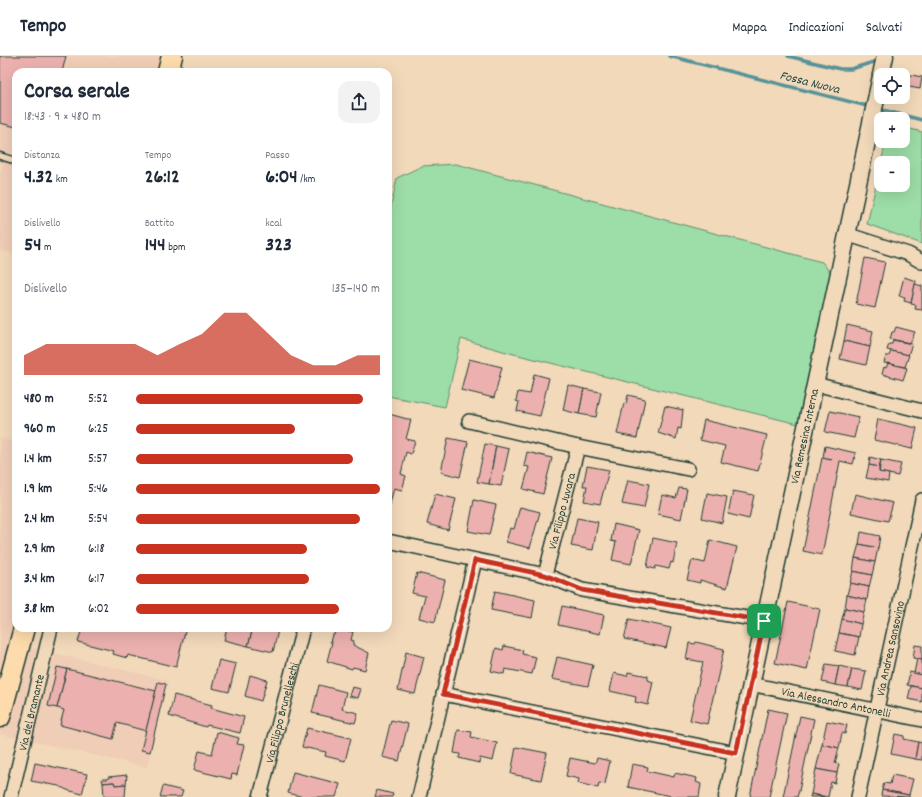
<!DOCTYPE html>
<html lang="it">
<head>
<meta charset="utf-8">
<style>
  :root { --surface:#fff; --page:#f2f2f3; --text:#1f2937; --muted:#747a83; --line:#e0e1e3; --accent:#c8321e }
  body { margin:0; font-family:Dekko,sans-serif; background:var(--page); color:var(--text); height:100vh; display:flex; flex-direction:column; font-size:15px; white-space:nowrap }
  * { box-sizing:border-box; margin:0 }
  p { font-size:13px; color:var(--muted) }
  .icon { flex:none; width:22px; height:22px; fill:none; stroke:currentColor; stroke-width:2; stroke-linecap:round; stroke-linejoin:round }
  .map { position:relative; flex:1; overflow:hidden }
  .drawer { position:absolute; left:12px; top:12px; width:380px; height:564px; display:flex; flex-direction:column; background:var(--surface); border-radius:12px; box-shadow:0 4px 16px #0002 }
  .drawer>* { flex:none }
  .fabs { position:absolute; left:874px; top:12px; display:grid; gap:8px }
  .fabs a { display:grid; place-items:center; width:36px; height:36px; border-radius:8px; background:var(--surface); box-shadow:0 4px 16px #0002; font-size:20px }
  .pin { position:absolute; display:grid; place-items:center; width:34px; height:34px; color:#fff; margin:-17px; border-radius:8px; box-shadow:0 2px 6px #0006 }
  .round { display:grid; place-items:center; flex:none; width:42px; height:42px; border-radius:12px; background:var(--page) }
  .headline { display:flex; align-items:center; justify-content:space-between; height:68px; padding:0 12px }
  h1 { font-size:22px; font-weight:700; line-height:30px }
  .stats { display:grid; grid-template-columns:repeat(3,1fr); gap:6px; height:68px; padding:4px 12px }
  .stats div { display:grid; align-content:center }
  .stats b { font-size:20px; font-weight:700 }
  .stats small { font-size:11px; font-weight:400 }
  .stats p { font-size:11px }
  .chart { height:112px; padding:8px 12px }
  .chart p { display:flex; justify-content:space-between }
  .chart svg { width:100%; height:72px; margin-top:4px; fill:var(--accent); opacity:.7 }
  ul { padding:0 12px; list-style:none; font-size:13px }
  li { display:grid; grid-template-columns:64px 48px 1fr; align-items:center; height:30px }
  li i { height:10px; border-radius:5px; background:var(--accent) }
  header { display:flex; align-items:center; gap:24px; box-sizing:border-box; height:56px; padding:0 20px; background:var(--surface); border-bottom:1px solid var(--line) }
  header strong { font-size:19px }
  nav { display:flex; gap:22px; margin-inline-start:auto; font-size:14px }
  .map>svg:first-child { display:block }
</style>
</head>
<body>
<header>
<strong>Tempo</strong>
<nav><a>Mappa</a><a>Indicazioni</a><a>Salvati</a></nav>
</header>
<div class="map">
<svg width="922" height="741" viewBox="0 0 922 741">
  <rect width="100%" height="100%" fill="#f2d9ba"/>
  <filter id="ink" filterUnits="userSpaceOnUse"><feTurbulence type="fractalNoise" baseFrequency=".025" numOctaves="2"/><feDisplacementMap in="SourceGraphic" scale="8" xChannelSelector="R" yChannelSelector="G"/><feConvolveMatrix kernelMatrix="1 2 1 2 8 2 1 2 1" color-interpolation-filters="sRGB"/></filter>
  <g filter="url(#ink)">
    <g fill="#f0cdb6">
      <polygon points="0,0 166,0 162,16 16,16 16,198 0,195 0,119 3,107 0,106"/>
      <polygon points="0,382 16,386 15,588 166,624 147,711 0,678"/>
    </g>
    <g fill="#9ddda7" stroke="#5e8d6e" fill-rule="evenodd">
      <path d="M 903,71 L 922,76 L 922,188 L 867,168 L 886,85 L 903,85 ZM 881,107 L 903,107 L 903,129 L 881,129 Z"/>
      <polygon points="456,108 822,206 834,221 798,368 510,297 461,283 445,351 388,340 388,165 397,122 422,110"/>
    </g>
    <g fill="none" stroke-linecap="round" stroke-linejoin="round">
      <g stroke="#579298" stroke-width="3.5">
        <polyline points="669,0 871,51"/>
        <polyline points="788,0 840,13 851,13 880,4"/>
        <polyline points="879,53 922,64"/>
      </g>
    </g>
    <g fill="#ecb1ae" stroke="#1f3d34">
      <polygon points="0,0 66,0 62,16 16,16 16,71 0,67"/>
      <polygon points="906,18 922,21 920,33 904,30"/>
      <polygon points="865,202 885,206 875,252 856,248"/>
      <polygon points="904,221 916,225 911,247 904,245 905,241 899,240"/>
      <polygon points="915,228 922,230 922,254 915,253 916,249 911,248"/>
      <polygon points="847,269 873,275 870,291 844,285"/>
      <polygon points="896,271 915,276 910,287 890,283 892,276 894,276"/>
      <polygon points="893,284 912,288 908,299 887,294 889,288 892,288"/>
      <polygon points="844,285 870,291 866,309 840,303"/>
      <polygon points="891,295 909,299 905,311 884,307 886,300 889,300"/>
      <polygon points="469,303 502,311 494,342 461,334"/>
      <polygon points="888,307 907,312 903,324 882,318 884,311 886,312"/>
      <polygon points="534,318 549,322 540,360 517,355 519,346 516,345 518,336 530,338"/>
      <polygon points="568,329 584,333 579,358 563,354"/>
      <polygon points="584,333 601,336 596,361 579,358"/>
      <polygon points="628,339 645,343 637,382 617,378 624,347 626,348"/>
      <polygon points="665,350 683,354 681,373 678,372 676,383 658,377"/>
      <polygon points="830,355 859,361 854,382 825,376"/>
      <polygon points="389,358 411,364 406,383 415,385 411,398 406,396 401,418 406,420 402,434 394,432 389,452"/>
      <polygon points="878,363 917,372 912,393 874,384"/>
      <polygon points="704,364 767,379 758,415 721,406 725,390 700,384"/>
      <polygon points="448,382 468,386 460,421 441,416"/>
      <polygon points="485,388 496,390 489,428 477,426"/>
      <polygon points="496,390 509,393 501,430 489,428"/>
      <polygon points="825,390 856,397 853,408 840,405 822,499 803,495 822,402 831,404 832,403 823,401"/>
      <polygon points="527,396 552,402 543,438 523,433 529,411 524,410"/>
      <polygon points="870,401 881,404 879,411 869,409"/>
      <polygon points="881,404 901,408 898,420 879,416"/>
      <polygon points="869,409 879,411 879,416 889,418 888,426 866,422"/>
      <polygon points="587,410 609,414 600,448 584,445 587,430 583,430"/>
      <polygon points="628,424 649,428 644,452 622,448"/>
      <polygon points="679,432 687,433 681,463 658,458 662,439 676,442"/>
      <polygon points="733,435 754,439 749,463 728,458"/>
      <polygon points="707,437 727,441 722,467 702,462"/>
      <polygon points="435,438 456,443 448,474 427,468"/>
      <polygon points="855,438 893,447 888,465 851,457"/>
      <polygon points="474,444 496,449 489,479 468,475"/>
      <polygon points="520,451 540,456 530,492 506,486 510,472 514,473"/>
      <polygon points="577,462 598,466 593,494 571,490"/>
      <polygon points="614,468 639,474 631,508 612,504 616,486 611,485"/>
      <polygon points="861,476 880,480 878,492 859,488"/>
      <polygon points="653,482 677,487 673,507 671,506 669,513 656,510 655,513 647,511"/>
      <polygon points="710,484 737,491 727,532 700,524 700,527 687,524 692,504 705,507"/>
      <polygon points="859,488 878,492 875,506 855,502"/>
      <polygon points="855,502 875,506 872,519 853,515"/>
      <polygon points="853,515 872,519 869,531 850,527"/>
      <polygon points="417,517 445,524 435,566 419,562 425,540 412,537"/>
      <polygon points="850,527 869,531 867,544 847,539"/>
      <polygon points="495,535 535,544 532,562 491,554"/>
      <polygon points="847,539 867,544 864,556 845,552"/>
      <polygon points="788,546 820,553 807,614 775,607"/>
      <polygon points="562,550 604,559 600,578 558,569"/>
      <polygon points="845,552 864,556 861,568 842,563"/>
      <polygon points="629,563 671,572 666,592 624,583"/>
      <polygon points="842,563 861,568 859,581 839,577"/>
      <polygon points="82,572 186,572 176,611 128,599 127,602 113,598 114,595 78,586"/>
      <polygon points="227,572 253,572 248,590 224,584"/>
      <polygon points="253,572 263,575 263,572 278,574 273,596 248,590"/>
      <polygon points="336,572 353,576 351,584 354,585 353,589 369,597 365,614 353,611 352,613 327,605 332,586 330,586 332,579 334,579"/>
      <polygon points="839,577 859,581 855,599 835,595"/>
      <polygon points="696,586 724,593 707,668 690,664 703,606 686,603 689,587 695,588"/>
      <polygon points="915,589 922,590 922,604 913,602"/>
      <polygon points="504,590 523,594 522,598 536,601 532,618 505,613 504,618 491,615 496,592 503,594"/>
      <polygon points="406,596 424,601 415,638 398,634"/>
      <polygon points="557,601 593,609 588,630 552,623"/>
      <polygon points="917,603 922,604 922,619 914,617"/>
      <polygon points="219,604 236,608 229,636 212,632"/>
      <polygon points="826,608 839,610 835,629 822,626"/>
      <polygon points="839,610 852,613 848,631 835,629"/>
      <polygon points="57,611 67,613 57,652 48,650"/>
      <polygon points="67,613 156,635 146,675 117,667 113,683 60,669 64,654 57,652"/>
      <polygon points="852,613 866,615 862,634 848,631"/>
      <polygon points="628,616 648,620 648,624 653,626 648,649 635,646 636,641 610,635 614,617 627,620"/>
      <polygon points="910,616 922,619 922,632 907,629"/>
      <polygon points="250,619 267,624 261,645 245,640"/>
      <polygon points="158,626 166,628 150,696 141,694"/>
      <polygon points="319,629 346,636 342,653 358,657 355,667 312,657"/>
      <polygon points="911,630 922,632 922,646 908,643"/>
      <polygon points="352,631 361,633 358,642 349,640"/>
      <polygon points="174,639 212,649 211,652 244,661 240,677 207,669 206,671 169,660"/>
      <polygon points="768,653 787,657 769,741 750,741"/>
      <polygon points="800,660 814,663 799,735 797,741 783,741"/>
      <polygon points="391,664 408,668 399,705 382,701"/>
      <polygon points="827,665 847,669 845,678 842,677 839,692 822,688"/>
      <polygon points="307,672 351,682 345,705 325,700 326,696 302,691"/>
      <polygon points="458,674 472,676 471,681 497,687 493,705 480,702 479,707 459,702 460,698 454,697"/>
      <polygon points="217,676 239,682 237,688 244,689 237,719 232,718 231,723 194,714 199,695 212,698"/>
      <polygon points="895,678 904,680 904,683 918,686 915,703 891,698"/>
      <polygon points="918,686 922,687 922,704 915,703"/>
      <polygon points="822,688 839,692 835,707 839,708 837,717 816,713"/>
      <polygon points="516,691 547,697 541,724 511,718"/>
      <polygon points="570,702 595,707 597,702 610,705 605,728 599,727 598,732 578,727 579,723 566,720"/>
      <polygon points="35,707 87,718 82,738 67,734 59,730 31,725"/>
      <polygon points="632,708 648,711 647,715 674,721 675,717 697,722 696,726 701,728 699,741 676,741 628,731"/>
      <polygon points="816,713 837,717 835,727 831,726 828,741 811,738"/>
      <polygon points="293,716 340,728 336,741 304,741 288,737"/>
      <polygon points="127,719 126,728 115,729 114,726 103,727 102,723 108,723 108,721"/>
      <polygon points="892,719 913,723 909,739 882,734 884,727 890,728"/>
      <polygon points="114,726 115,729 126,728 125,741 104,741 103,727"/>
      <polygon points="163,730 183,735 181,741 160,741"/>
      <polygon points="377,734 393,738 392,741 375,741"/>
      <polygon points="882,734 909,739 909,741 881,740"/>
      <polygon points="811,738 824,741 810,741"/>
    </g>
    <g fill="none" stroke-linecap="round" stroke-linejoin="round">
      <defs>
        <polyline id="service" points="0,100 16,105"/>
        <g id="minor">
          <polyline points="846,178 908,198 922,206"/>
          <polyline points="815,328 922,355"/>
          <polyline points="469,365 578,391 688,413"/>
          <polyline points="388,485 545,519 582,534 764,565"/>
          <path id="s1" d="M 545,519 L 578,391"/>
          <path id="s2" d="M 750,628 L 922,664"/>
          <polyline points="443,638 736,697"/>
          <path id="s3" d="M 11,741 L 51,572"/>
          <path id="s4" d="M 260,741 L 303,572"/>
          <polyline points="419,741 475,504"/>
          <path id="s5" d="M 858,741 L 922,444"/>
        </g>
        <g id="tertiary">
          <polyline points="881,19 885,0"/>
          <path id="s6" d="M 727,741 L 881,20"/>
        </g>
        <g id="primary">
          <polyline points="168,16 172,0"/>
          <polyline points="0,661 24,572"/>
        </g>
      </defs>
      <use href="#service" stroke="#1f3d34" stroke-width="9"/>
      <use href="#minor" stroke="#1f3d34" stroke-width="16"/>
      <use href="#tertiary" stroke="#1f3d34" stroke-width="19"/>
      <use href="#primary" stroke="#1f3d34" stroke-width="23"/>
      <use href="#service" stroke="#f2d9ba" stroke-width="6"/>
      <use href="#minor" stroke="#f2d9ba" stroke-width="13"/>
      <use href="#tertiary" stroke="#f2d9ba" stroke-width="16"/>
      <use href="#primary" stroke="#fedbac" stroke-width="20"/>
    </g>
  </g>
  <g fill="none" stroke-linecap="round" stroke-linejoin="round" filter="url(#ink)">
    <defs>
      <polygon id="route" points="475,504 545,519 582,534 764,565 736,697 443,638"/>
    </defs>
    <use href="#route" stroke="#fff" stroke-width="8"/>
    <use href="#route" stroke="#c8321e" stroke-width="5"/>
  </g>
  <g text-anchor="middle" stroke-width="3.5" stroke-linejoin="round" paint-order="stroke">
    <g font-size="12" fill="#1f3d34" stroke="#f2d9ba">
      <text dy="4" stroke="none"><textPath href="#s6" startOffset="369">Via Remesina Interna</textPath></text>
      <text dy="4" stroke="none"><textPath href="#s1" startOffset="66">Via Filippo Juvara</textPath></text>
      <text dy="4" stroke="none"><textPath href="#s5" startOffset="152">Via Andrea Sansovino</textPath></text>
      <text dy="4" stroke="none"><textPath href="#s2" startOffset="88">Via Alessandro Antonelli</textPath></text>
      <text dy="4" stroke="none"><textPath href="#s3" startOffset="87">Via del Bramante</textPath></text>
      <text dy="4" stroke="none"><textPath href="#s4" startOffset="87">Via Filippo Brunelleschi</textPath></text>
    </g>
    <g font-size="13" font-style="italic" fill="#284b45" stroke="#f2d9ba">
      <text transform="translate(810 25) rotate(14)" y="5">Fossa Nuova</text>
    </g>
  </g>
</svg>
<div class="fabs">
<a><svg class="icon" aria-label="locate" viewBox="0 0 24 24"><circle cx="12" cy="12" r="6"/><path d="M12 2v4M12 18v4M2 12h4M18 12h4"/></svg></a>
<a>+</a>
<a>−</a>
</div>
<div class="pin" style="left:764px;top:565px;background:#1e9e55"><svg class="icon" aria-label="arrive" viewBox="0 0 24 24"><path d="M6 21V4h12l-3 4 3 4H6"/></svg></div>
<section class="drawer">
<div class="headline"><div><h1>Corsa serale</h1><p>18:43 · 9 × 480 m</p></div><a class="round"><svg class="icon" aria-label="share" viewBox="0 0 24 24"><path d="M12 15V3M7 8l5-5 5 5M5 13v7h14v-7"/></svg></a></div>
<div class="stats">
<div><p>Distanza</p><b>4.32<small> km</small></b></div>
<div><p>Tempo</p><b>26:12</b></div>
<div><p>Passo</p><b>6:04<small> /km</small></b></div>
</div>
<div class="stats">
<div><p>Dislivello</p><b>54<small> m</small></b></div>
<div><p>Battito</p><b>144<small> bpm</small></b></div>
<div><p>kcal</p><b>323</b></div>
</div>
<div class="chart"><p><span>Dislivello</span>135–140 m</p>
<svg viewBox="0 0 160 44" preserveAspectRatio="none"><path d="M0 44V32L10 25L20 25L30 25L40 25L50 25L60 32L70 25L80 19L90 6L100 6L110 19L120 32L130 38L140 38L150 32L160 32V44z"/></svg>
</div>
<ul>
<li><b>480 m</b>5:52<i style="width:93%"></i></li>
<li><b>960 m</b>6:25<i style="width:65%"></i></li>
<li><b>1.4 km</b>5:57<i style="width:89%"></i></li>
<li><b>1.9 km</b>5:46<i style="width:100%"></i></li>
<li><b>2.4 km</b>5:54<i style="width:92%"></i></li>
<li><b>2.9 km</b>6:18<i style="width:70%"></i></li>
<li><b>3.4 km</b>6:17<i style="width:71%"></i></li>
<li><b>3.8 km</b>6:02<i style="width:83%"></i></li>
</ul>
</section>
</div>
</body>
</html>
